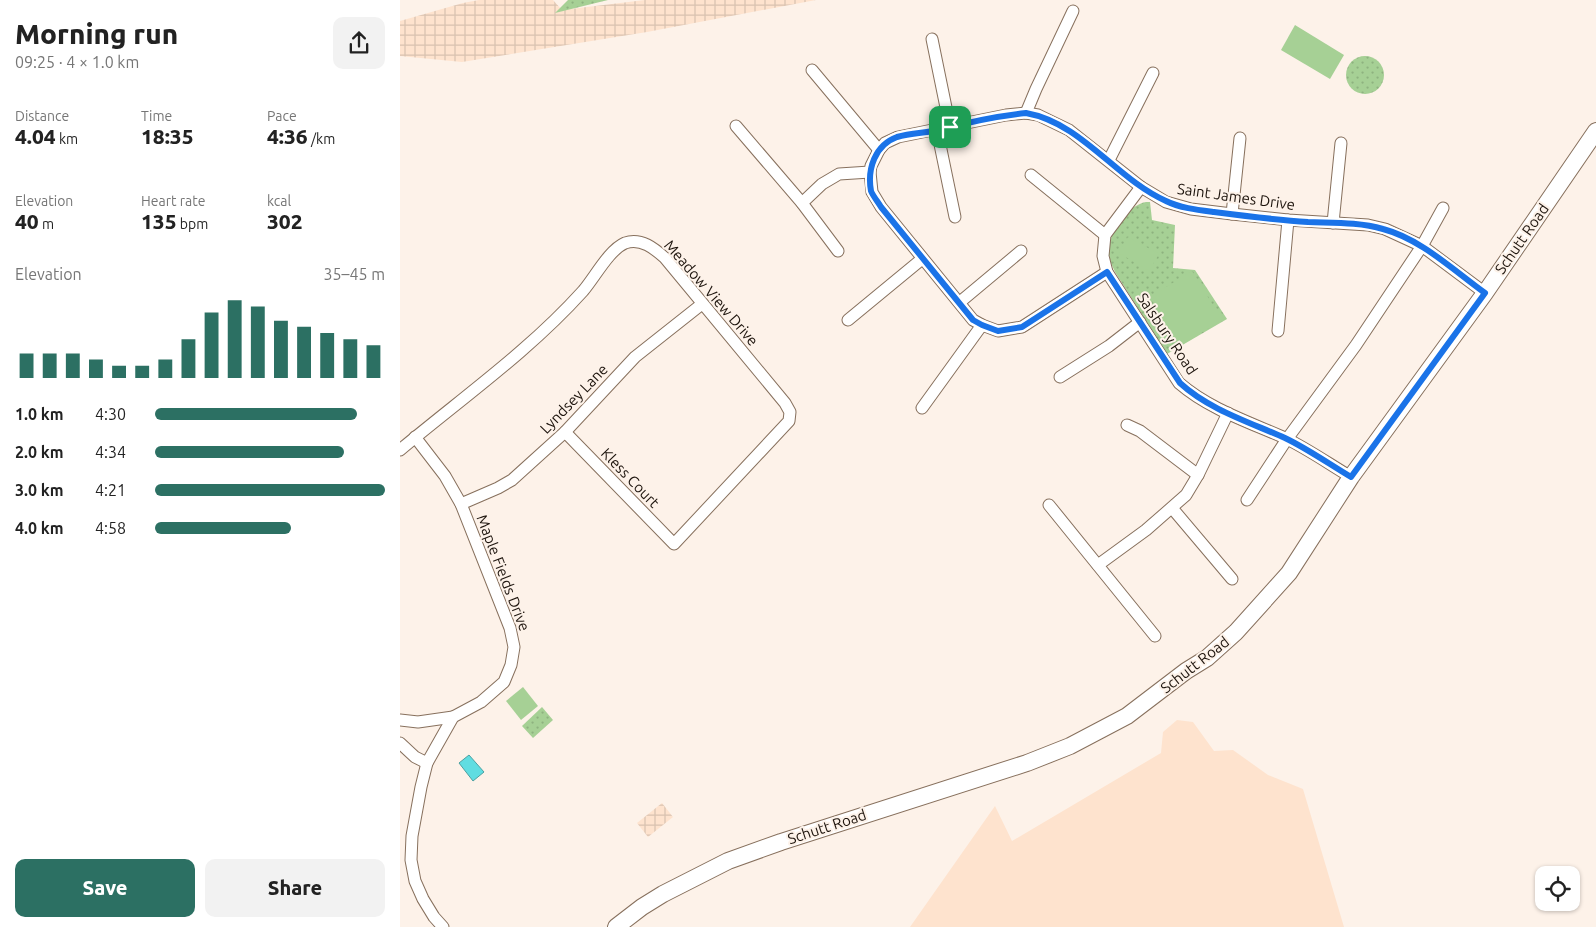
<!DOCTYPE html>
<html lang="en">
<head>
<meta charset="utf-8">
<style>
  :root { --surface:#fff; --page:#f2f2f2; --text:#222; --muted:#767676; --accent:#2c7063 }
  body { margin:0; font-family:Ubuntu,sans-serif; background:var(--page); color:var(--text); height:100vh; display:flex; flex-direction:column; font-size:19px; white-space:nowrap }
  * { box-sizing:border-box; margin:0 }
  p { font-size:16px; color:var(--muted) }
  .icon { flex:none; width:28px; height:28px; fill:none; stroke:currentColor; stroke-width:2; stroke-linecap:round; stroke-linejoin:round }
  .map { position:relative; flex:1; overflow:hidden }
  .side { display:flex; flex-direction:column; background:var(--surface); width:400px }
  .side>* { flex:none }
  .tools { position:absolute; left:1135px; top:866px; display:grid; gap:10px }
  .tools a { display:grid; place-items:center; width:45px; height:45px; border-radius:10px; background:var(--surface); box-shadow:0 1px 4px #0004; font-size:25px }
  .pin { position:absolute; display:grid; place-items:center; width:42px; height:42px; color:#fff; margin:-21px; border-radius:10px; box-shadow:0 2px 8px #0006 }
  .round { display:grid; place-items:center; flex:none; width:52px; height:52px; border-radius:10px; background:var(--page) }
  .overview { display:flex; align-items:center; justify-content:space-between; height:85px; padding:0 15px }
  h1 { font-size:28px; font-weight:800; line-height:38px }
  .figures { display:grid; grid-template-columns:repeat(3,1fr); gap:8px; height:85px; padding:5px 15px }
  .figures div { display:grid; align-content:center }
  .figures b { font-size:21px; font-weight:800 }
  .figures small { font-size:14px; font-weight:400 }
  .figures p { font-size:14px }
  .chart { height:140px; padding:10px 15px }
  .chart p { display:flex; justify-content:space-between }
  .chart svg { width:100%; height:90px; margin-top:5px; stroke:var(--accent); stroke-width:6 }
  .primary-button { display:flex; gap:10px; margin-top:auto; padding:10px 15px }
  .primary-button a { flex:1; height:58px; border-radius:10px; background:var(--accent); color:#fff; font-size:20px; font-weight:800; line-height:58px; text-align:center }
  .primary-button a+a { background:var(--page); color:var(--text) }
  ul { padding:0 15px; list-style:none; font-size:16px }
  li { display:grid; grid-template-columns:80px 60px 1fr; align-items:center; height:38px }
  li i { height:12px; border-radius:6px; background:var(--accent) }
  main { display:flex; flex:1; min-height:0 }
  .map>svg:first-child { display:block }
</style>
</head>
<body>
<main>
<section class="side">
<div class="overview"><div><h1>Morning run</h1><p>09:25 · 4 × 1.0 km</p></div><a class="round"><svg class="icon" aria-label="share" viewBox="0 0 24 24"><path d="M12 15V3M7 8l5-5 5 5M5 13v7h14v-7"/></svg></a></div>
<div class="figures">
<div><p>Distance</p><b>4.04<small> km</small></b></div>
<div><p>Time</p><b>18:35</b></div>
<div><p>Pace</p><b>4:36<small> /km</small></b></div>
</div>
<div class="figures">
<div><p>Elevation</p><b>40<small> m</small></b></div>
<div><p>Heart rate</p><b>135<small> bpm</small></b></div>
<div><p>kcal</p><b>302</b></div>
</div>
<div class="chart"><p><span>Elevation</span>35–45 m</p>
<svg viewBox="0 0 160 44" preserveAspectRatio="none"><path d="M5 44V32M15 44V32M25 44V32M35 44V35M45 44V38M55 44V38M65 44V35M75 44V25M85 44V12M95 44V6M105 44V9M115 44V16M125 44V19M135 44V22M145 44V25M155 44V28"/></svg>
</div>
<ul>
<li><b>1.0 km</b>4:30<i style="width:88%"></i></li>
<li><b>2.0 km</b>4:34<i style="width:82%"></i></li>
<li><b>3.0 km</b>4:21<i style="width:100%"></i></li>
<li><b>4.0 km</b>4:58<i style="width:59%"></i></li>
</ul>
<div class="primary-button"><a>Save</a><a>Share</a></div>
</section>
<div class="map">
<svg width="1196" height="927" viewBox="0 0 1196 927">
  <defs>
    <pattern id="industrial-grid" width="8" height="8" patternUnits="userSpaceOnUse" patternTransform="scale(1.25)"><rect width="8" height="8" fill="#fee3ce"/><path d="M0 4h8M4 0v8" fill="none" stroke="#d9c2b0"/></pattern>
    <pattern id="park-dots" width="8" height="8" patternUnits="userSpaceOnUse" patternTransform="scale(1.25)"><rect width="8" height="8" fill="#a6d095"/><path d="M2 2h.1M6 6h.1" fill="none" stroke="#8eb27f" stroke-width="1.8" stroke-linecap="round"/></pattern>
  </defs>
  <rect width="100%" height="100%" fill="#fdf2e9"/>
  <polygon fill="#fee3ce" points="777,720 793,722 814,751 833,750 868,775 903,789 944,927 510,927 595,806 612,841 761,753 763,732"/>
  <g fill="url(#industrial-grid)">
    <polygon points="79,0 153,0 162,10 245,0 416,0 247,32 62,62 0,56 0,21 63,3"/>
    <polygon points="262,803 273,817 248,837 237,823"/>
  </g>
  <g fill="url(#park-dots)">
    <polygon points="168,0 208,0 155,13"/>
    <circle cx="965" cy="75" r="19"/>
    <path d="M 746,202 L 750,202 L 752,220 L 775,225 L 773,268 L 795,270 L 827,319 L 767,354 L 715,272 C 712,265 708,258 709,249 C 710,231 728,205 746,202 Z"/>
    <polygon points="142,707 153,720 133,738 122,726"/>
  </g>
  <g fill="#a6d095">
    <polygon points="895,25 944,55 930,79 881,50"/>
    <polygon points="728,237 759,254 749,271 719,253"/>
    <polygon points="792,271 822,320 780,346 750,297"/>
    <polygon points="123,687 138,706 121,720 106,701"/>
  </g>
  <polygon fill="#60dde1" stroke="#4ca1a1" points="69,755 84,772 73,781 59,763"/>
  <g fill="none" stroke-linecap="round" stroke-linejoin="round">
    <defs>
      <g id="street">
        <polyline points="532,39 550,127"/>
        <polyline points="412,70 479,150"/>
        <polyline points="626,113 636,89 673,11"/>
        <polyline points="336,126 402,203 438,251"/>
        <polyline points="537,130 555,217"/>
        <polyline points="709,160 753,73"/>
        <polyline points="631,175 705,235"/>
        <path d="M 741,187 L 705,235 L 703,256 L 707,272 L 779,383 C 809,409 849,422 885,438 C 908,449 929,464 951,477"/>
        <polyline points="402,203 422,184 439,174 470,172"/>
        <polyline points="832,214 840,138"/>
        <polyline points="933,223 941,143"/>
        <polyline points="707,272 622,327 598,331 582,325 573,320 481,207 472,192 470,172 471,166 479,150 485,143 498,137 606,115 626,113 638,115 669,130 741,187 766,202 791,209 832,214 888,220 968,225 985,229 1022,246 1085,293"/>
        <polyline points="560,302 621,251"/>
        <polyline points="448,320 522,259"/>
        <polyline points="878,331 888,220"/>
        <polyline points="660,377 709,346 740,322"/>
        <polyline points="522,408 582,325"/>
        <polyline points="727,425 740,431 798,475"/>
        <polyline points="15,437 45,476 61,504 110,628 114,647 111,665 104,682 81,702 53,717 27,763 21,787 12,836 11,860 15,881 23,899 34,917 43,927"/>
        <path d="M 0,450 C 62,398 129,351 183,291 C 195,277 209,250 225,243 C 241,237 255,249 265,258 L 385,403 L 390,412 L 389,421 L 274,544 L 165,432"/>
        <polyline points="847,500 887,439 956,345 1022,246 1043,208"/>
        <polyline points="61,504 98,488 112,480 165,432 235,357 302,304"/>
        <polyline points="649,505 755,636"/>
        <polyline points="772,508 832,579"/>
        <polyline points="698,565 746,530 786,495 798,475 828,413"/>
        <polyline points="0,720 18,722 53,717"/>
        <polyline points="0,743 15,757 27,763"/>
      </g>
      <polyline id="secondary" points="216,927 242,907 263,894 328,861 381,842 627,763 670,746 727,716 786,671 807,658 836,632 889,573 951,477 1085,293 1196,131"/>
    </defs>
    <use href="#street" stroke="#87705d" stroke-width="13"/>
    <use href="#secondary" stroke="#87705d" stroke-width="18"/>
    <use href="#street" stroke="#fff" stroke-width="11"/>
    <use href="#secondary" stroke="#fff" stroke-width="16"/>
  </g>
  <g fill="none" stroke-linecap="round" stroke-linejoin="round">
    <defs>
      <path id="route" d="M 626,113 C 682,123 716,179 766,201 C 780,208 798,210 814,212 C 845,216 876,220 908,222 C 933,223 959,222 983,229 C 1021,239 1053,270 1085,293 L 951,477 C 929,464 908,449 885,438 C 849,422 808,409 780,383 L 707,272 L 622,327 L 598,331 L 582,325 L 573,320 L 481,207 C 478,202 473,196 471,191 C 467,169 475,145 497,137 C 511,133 526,133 539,130 C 568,122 597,116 626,113 Z"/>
    </defs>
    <use href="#route" stroke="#fff" stroke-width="10"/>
    <use href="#route" stroke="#1a73e8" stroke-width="6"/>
  </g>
  <g text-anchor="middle" stroke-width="4" stroke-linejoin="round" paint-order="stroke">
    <g font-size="15" fill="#1d140d" stroke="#fdf2e9">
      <text transform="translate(836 197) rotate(8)" y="5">Saint James Drive</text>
      <text transform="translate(1122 239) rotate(-55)" y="5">Schutt Road</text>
      <text transform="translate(311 293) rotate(49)" y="5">Meadow View Drive</text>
      <text transform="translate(767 334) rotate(56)" y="5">Salsbury Road</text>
      <text transform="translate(174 399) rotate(-46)" y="5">Lyndsey Lane</text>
      <text transform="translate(230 478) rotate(46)" y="5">Kless Court</text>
      <text transform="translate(103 573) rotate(69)" y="5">Maple Fields Drive</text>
      <text transform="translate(795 665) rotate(-38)" y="5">Schutt Road</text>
      <text transform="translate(427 827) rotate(-18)" y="5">Schutt Road</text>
    </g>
  </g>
</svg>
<div class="tools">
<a><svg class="icon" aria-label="locate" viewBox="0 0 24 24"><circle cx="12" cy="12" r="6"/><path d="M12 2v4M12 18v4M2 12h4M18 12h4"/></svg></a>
</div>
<div class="pin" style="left:550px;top:127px;background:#1e9e55"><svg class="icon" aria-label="arrive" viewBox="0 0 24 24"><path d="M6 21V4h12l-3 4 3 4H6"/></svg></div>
</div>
</main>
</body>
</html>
